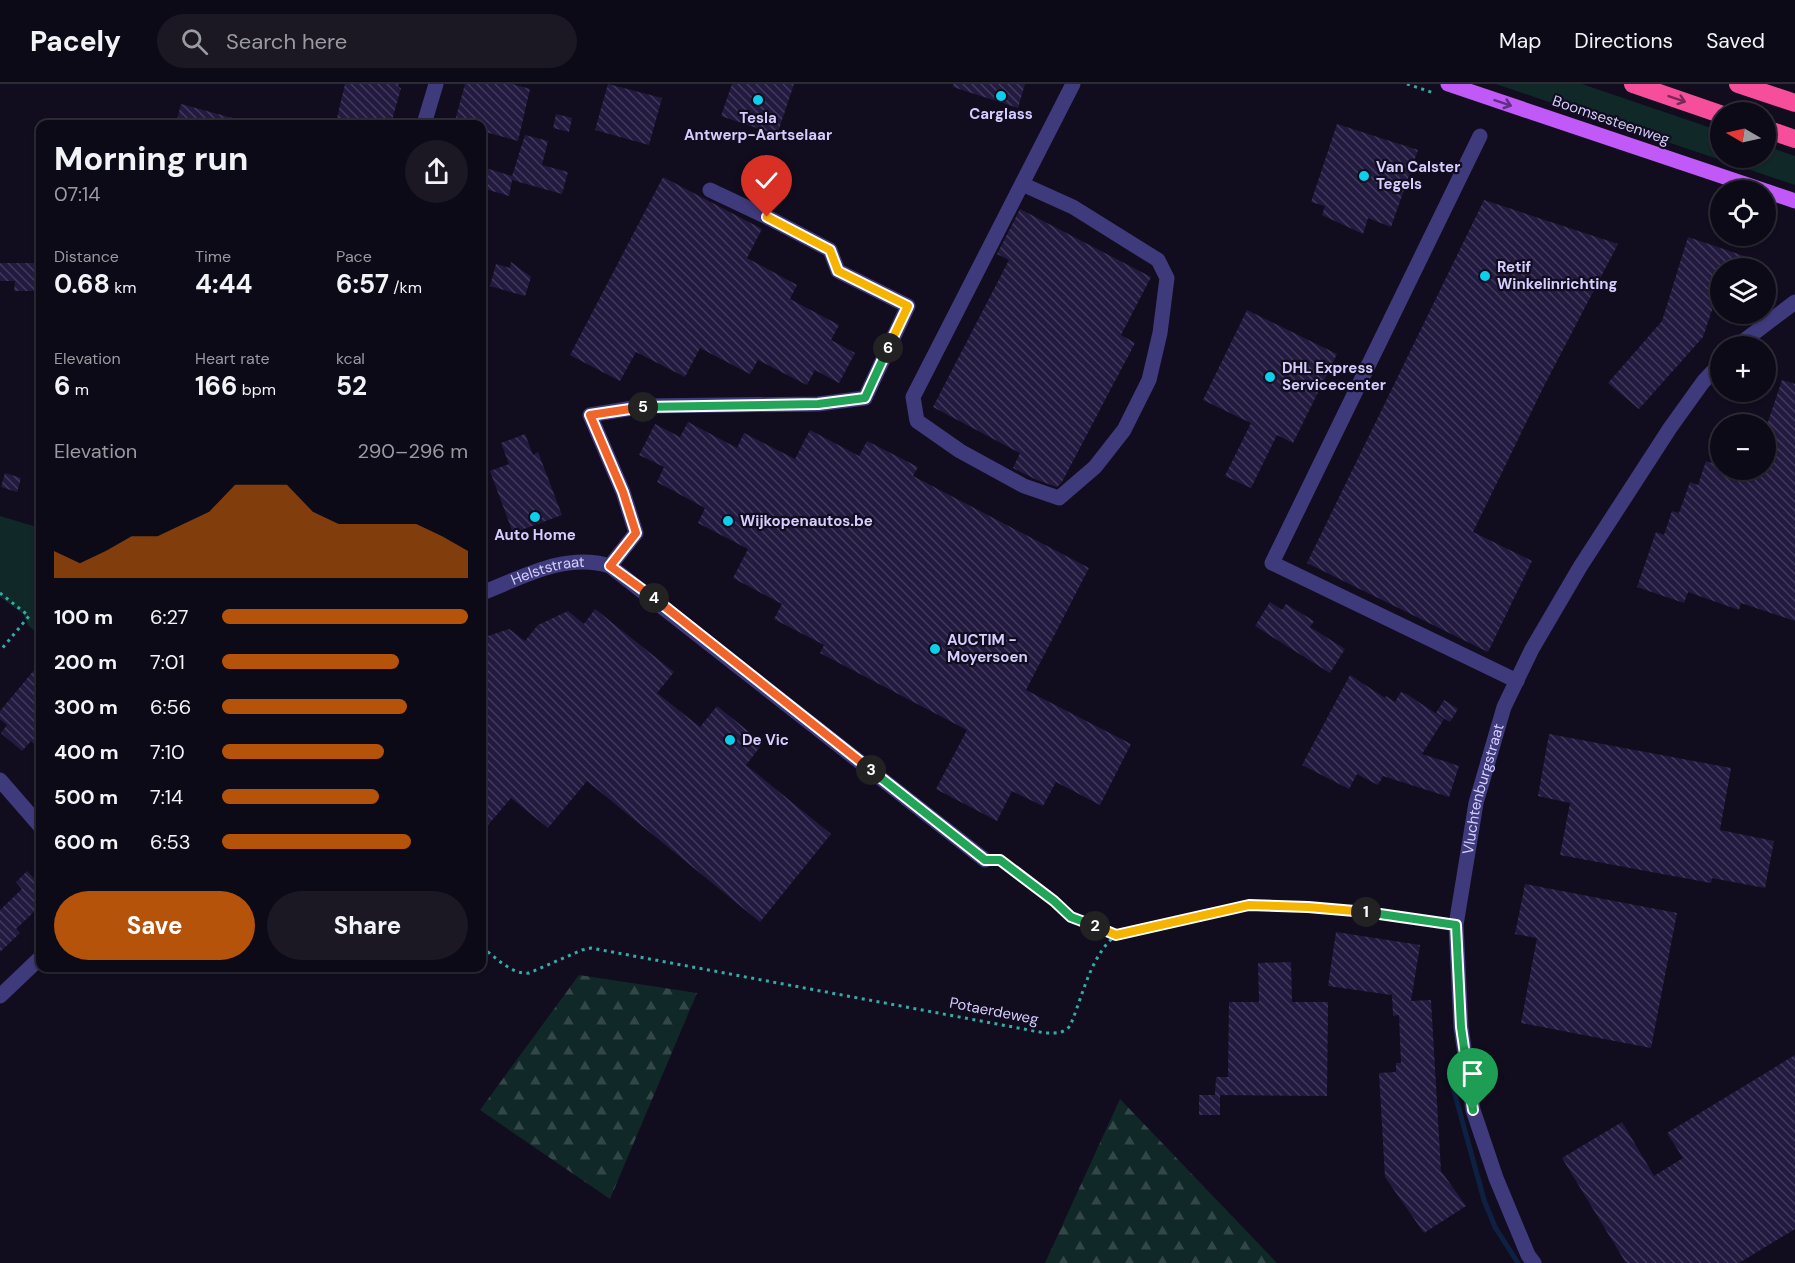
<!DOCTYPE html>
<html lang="en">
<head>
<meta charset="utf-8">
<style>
  :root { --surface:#0d0a17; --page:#1b1824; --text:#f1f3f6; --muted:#9a9aa1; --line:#2d2b36; --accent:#b45309 }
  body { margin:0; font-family:"DM Sans",sans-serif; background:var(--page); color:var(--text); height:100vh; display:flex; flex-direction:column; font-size:22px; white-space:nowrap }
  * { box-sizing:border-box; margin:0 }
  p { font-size:20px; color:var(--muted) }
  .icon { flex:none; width:33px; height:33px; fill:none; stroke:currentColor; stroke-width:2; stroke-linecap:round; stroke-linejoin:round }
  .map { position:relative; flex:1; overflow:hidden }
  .panel { position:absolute; left:36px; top:36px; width:450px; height:852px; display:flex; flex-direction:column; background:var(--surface); border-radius:12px; box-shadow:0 2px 4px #0004,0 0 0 2px var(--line) }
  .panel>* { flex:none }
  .needle { width:39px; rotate:279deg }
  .fabs { position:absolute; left:1710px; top:18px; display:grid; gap:12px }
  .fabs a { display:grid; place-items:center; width:66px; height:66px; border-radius:50%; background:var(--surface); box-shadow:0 2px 4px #0004,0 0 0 2px var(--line); font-size:30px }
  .pin { position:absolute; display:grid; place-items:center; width:51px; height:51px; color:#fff; margin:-62px -26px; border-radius:50% 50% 50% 0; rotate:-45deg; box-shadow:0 0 6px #0007 }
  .pin .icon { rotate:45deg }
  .km { position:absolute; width:30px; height:30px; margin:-15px; border-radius:50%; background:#222; color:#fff; font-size:16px; line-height:30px; text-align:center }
  .round { display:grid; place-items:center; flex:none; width:63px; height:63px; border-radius:32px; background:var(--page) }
  .headline { display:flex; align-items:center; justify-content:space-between; height:102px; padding:0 18px }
  h1 { font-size:33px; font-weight:700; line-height:45px }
  .metrics { display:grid; grid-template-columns:repeat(3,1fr); gap:9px; height:102px; padding:6px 18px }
  .metrics div { display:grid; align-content:center }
  .metrics b { font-size:26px; font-weight:700 }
  .metrics small { font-size:16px; font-weight:400 }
  .metrics p { font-size:16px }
  .chart { height:168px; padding:12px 18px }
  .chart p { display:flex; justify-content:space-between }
  .chart svg { width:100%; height:108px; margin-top:6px; fill:var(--accent); opacity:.7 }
  .primary-button { display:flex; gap:12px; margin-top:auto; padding:12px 18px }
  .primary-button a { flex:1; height:69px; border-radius:36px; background:var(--accent); color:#fff; font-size:24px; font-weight:700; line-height:69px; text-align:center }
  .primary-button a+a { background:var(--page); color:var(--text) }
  ul { padding:0 18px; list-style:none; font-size:20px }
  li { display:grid; grid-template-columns:96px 72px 1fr; align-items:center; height:45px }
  li i { height:15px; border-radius:8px; background:var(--accent) }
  header { display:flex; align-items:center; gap:36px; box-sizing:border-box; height:84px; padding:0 30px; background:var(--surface); border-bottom:2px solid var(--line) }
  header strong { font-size:28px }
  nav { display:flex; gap:33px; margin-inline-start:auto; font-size:21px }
  .search { width:420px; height:54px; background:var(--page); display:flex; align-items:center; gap:15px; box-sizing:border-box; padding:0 21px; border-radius:33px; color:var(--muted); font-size:22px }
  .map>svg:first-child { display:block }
</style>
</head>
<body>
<header>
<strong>Pacely</strong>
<div class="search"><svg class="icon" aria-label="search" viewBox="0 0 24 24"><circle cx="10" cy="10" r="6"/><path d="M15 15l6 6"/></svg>Search here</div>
<nav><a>Map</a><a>Directions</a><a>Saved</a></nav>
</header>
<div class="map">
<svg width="1795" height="1179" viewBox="0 0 1795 1179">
  <defs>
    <pattern id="forest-firs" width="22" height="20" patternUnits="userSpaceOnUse" patternTransform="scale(1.5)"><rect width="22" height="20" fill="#112828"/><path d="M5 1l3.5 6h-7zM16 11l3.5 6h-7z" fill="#334648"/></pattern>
    <pattern id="building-back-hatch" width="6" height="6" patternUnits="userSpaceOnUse" patternTransform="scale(1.5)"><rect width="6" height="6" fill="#231a3f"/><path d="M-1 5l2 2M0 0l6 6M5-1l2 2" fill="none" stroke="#423a5c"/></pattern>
  </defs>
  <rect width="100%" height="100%" fill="#110d1f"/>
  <g fill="#112828">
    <polygon points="1496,0 1582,0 1720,47 1720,74 1766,74 1766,62 1795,72 1795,101"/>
    <polygon points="0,432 40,444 40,552 28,541 23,530 0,513"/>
  </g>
  <g fill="url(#forest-firs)">
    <polygon points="579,891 697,909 610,1115 480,1026"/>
    <polygon points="1120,1015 1277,1179 1045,1179"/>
  </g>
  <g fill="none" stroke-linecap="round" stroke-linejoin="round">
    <polyline stroke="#0e2142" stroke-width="5" points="1451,996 1484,1116 1495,1143 1518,1179"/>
  </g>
  <g fill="url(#building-back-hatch)">
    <polygon points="345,0 399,0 398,3 401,4 391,40 341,40 342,35 337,34"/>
    <polygon points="465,0 512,0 530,5 518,57 482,47 482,40 454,40"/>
    <polygon points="608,0 662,14 649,61 595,46"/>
    <polygon points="732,0 794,0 777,51 721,32"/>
    <polygon points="953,0 1025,0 1018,24 953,3"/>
    <polygon points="181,20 240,36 240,40 176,40"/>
    <polygon points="556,30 572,34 569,48 553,44"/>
    <polygon points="1337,40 1418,66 1391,143 1368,134 1363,150 1322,131 1325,122 1311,118"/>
    <polygon points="525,51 548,57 542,81 568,88 562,110 512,96 509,112 482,104 482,83 512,92"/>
    <polygon points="663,93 762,145 747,174 797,201 790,215 839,241 831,256 855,269 839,299 815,286 807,301 758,276 750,290 700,264 685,293 636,268 620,297 570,271"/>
    <polygon points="1484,116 1618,160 1543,304 1473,448 1532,477 1488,568 1307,479"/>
    <polygon points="1020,125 1151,193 1121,251 1135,259 1062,398 1057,403 1037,396 1013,384 1020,369 933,323 1009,176 997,170"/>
    <polygon points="1688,153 1744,172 1744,178 1742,184 1720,184 1720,202 1703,253 1639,325 1608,299 1662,237"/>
    <polygon points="511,178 531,193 525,212 490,202 496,180 510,184"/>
    <polygon points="0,179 40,179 40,207 14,207 15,197 0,197"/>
    <polygon points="1247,226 1337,270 1293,359 1277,351 1251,404 1225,392 1251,339 1203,316"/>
    <polygon points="1782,296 1795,300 1795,537 1741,519 1739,526 1688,508 1684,519 1637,503 1656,448 1664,451 1672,427 1679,429 1690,398 1698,401 1706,377 1720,382 1720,386 1766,386 1766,344"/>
    <polygon points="688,338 737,364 744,349 795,375 810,346 859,372 867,357 918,383 913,392 1089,484 1026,606 1131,660 1100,721 1056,698 1043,722 1012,707 997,737 936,705 967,646 820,569 824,561 774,535 782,520 733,494 748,465 698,439 705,424 657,398 664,383 639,371 655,340 680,353"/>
    <polygon points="525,350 533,371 538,368 562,431 513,449 490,387 509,380 501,359"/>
    <polygon points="5,389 21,394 17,408 1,403"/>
    <polygon points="1270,518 1282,526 1286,520 1314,537 1310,543 1345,565 1330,589 1255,542"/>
    <polygon points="595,525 674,588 657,609 700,643 717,622 763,659 746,681 831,750 760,838 587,697 548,744 511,714 482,748 482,554 509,545 525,557 538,541 568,527 584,540"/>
    <polygon points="40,579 40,652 34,660 31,657 22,667 1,649 7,641 0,635 0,627"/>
    <polygon points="1350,591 1385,614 1386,612 1395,618 1401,608 1408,611 1444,635 1422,670 1459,682 1449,713 1383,692 1378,701 1357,690 1349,705 1302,681"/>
    <polygon points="1444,616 1458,625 1450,638 1436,629"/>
    <polygon points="1549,650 1731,684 1720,746 1774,757 1765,804 1712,794 1711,799 1560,771 1570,719 1538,712"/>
    <polygon points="27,787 40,801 40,822 16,845 20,849 0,868 0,826 22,805 16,798"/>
    <polygon points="1525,800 1677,829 1651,964 1521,939 1537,854 1515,850"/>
    <polygon points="1336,848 1420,861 1411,917 1431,916 1441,1087 1466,1122 1424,1149 1385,1093 1379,989 1396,988 1396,979 1401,979 1399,931 1393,932 1392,911 1328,902"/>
    <polygon points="1291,878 1292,918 1328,918 1327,1012 1215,1011 1216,993 1228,993 1229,918 1259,918 1258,879"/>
    <polygon points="1795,971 1795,1145 1739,1179 1626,1179 1562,1074 1622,1038 1654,1092 1683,1074 1667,1049"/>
    <rect x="1199" y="1011" width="21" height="20"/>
  </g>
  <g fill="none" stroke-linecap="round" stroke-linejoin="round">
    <g stroke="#33aba7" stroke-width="3" stroke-dasharray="3 4.5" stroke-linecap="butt">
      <polyline points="1407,0 1434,9"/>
      <polyline points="0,509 29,532 0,567"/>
      <polyline points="1000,776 1054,817 1071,833 1116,851"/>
      <path d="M 482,863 C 495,873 512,891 529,889 L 582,866 L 591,864 L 1045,949 C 1055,949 1063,950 1070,942 C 1083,912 1090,872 1116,851 L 1249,821 L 1357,826 L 1441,839"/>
    </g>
    <g stroke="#3e3a7c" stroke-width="15">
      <polyline points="424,40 436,0"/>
      <polyline points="1480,52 1272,479 1517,597"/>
      <polyline points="1022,100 1073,123 1158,176 1167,194 1160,249 1149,296 1124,346 1095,383 1059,414 1024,402 960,367 917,337 913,313 1073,0"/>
      <polyline points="1737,262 1795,218"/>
      <polyline points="610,482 636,449 623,408 590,331 645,322 818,320 865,314 908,222 838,187 830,166 767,133 710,106"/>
      <path id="s1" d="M 482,509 C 523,493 566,468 610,482 L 985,776"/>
      <polyline points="0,696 40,742"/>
      <polyline points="0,912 40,874"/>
      <path id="s2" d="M 1534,1179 L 1528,1171 L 1496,1094 L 1473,1026 L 1461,943 L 1456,841 L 1476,719 L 1504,623 L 1532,565 L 1580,483 L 1670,344 L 1703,298 L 1720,280"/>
    </g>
    <g stroke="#c059f8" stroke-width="15">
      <polyline points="1448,0 1763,106"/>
      <polyline points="1766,107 1795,117"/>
    </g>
    <g stroke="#f74e9b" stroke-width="18">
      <polyline points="1633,0 1720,30"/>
      <polyline points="1738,0 1795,19"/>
      <polyline points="1766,45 1795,55"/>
    </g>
  </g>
  <defs><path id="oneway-shaft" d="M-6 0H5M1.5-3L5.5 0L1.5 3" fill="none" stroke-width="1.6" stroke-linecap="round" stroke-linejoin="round" transform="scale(1.5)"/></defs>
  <use stroke="#782a57" href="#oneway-shaft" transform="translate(1677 15) rotate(19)"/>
  <use stroke="#602f81" href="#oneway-shaft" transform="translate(1503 19) rotate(19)"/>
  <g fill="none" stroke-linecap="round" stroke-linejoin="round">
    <defs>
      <polyline id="split-1" points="1366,828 1456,841 1461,943 1473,1026"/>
      <polyline id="split-2" points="1095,842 1116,851 1249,821 1308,823 1366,828"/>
      <polyline id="split-3" points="871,686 985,776 1000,776 1054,817 1071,833 1095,842"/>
      <polyline id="split-4" points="654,514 871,686"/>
      <polyline id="split-5" points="643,323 590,331 623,408 636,449 610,482 654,514"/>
      <polyline id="split-6" points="643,323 818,320 865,314 888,264"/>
      <polyline id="split-7" points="767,133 830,166 838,187 908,222 888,264"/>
    </defs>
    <use href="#split-1" stroke="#fff" stroke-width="12"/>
    <use href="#split-2" stroke="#fff" stroke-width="12"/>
    <use href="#split-3" stroke="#fff" stroke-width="12"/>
    <use href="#split-4" stroke="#fff" stroke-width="12"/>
    <use href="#split-5" stroke="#fff" stroke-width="12"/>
    <use href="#split-6" stroke="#fff" stroke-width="12"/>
    <use href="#split-7" stroke="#fff" stroke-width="12"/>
    <use href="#split-1" stroke="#22a559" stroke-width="8"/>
    <use href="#split-2" stroke="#f5b400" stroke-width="8"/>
    <use href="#split-3" stroke="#22a559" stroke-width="8"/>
    <use href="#split-4" stroke="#f0652b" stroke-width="8"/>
    <use href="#split-5" stroke="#f0652b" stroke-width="8"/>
    <use href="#split-6" stroke="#22a559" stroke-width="8"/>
    <use href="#split-7" stroke="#f5b400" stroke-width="8"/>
  </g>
  <g fill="#0bcfeb" stroke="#110d1f" stroke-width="2">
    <circle cx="1001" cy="12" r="6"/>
    <circle cx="758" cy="16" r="6"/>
    <circle cx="1364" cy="92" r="6"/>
    <circle cx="1485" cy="192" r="6"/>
    <circle cx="1270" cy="293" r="6"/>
    <circle cx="535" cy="433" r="6"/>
    <circle cx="728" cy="437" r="6"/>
    <circle cx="935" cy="565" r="6"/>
    <circle cx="730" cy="656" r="6"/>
  </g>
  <g text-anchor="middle" stroke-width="4.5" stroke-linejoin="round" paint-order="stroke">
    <g font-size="15" font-weight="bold" fill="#d4cdfd" stroke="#110d1f" text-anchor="start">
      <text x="1001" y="35" text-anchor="middle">Carglass</text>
      <text x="758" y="39" text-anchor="middle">Tesla<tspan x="758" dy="17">Antwerp-Aartselaar</tspan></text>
      <text x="1376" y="88">Van Calster<tspan x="1376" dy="17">Tegels</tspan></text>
      <text x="1497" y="188">Retif<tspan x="1497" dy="17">Winkelinrichting</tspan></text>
      <text x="1282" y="289">DHL Express<tspan x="1282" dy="17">Servicecenter</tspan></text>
      <text x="740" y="442">Wijkopenautos.be</text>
      <text x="535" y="456" text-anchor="middle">Auto Home</text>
      <text x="947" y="561">AUCTIM -<tspan x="947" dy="17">Moyersoen</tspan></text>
      <text x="742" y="661">De Vic</text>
    </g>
    <g font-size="15" fill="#d4cdfd" stroke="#110d1f">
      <text transform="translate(1611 36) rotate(19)" y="5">Boomsesteenweg</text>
      <text dy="5" stroke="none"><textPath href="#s1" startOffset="70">Helststraat</textPath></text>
      <text dy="5" stroke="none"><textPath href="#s2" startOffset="490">Vluchtenburgstraat</textPath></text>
      <text transform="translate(994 927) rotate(11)" y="5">Potaerdeweg</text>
    </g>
  </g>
</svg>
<div class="fabs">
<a><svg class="needle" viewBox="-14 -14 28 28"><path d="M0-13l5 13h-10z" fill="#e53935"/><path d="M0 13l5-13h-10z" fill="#9a9aa1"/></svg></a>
<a><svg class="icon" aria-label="locate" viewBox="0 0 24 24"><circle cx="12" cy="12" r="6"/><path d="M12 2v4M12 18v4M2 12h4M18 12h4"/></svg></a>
<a><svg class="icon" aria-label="layers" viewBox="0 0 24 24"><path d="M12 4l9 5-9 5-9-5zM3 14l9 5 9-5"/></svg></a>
<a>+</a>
<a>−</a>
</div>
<div class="pin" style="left:1473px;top:1026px;background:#1e9e55"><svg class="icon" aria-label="arrive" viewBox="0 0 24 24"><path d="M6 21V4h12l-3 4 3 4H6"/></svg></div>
<div class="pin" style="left:767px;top:133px;background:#d93025"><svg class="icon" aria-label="check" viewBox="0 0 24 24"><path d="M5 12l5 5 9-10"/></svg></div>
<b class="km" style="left:1366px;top:828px">1</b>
<b class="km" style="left:1095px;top:842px">2</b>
<b class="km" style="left:871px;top:686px">3</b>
<b class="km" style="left:654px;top:514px">4</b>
<b class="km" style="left:643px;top:323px">5</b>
<b class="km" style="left:888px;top:264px">6</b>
<section class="panel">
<div class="headline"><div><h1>Morning run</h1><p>07:14</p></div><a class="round"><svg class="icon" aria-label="share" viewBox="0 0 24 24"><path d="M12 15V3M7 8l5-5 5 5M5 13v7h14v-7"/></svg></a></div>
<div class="metrics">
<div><p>Distance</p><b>0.68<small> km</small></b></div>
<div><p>Time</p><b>4:44</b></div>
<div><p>Pace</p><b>6:57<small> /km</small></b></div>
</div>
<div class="metrics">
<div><p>Elevation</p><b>6<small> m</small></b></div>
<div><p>Heart rate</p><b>166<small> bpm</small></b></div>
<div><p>kcal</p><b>52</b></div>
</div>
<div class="chart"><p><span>Elevation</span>290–296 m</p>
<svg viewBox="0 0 160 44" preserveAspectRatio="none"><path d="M0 44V33L10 38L20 33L30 27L40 27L50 22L60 17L70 6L80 6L90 6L100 17L110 22L120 22L130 22L140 22L150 27L160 33V44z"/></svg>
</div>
<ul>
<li><b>100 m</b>6:27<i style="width:100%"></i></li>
<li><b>200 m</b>7:01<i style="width:72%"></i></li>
<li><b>300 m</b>6:56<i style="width:75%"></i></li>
<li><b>400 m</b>7:10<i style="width:66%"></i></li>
<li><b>500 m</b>7:14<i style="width:64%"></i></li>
<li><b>600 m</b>6:53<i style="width:77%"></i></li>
</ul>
<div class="primary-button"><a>Save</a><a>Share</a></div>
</section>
</div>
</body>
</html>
